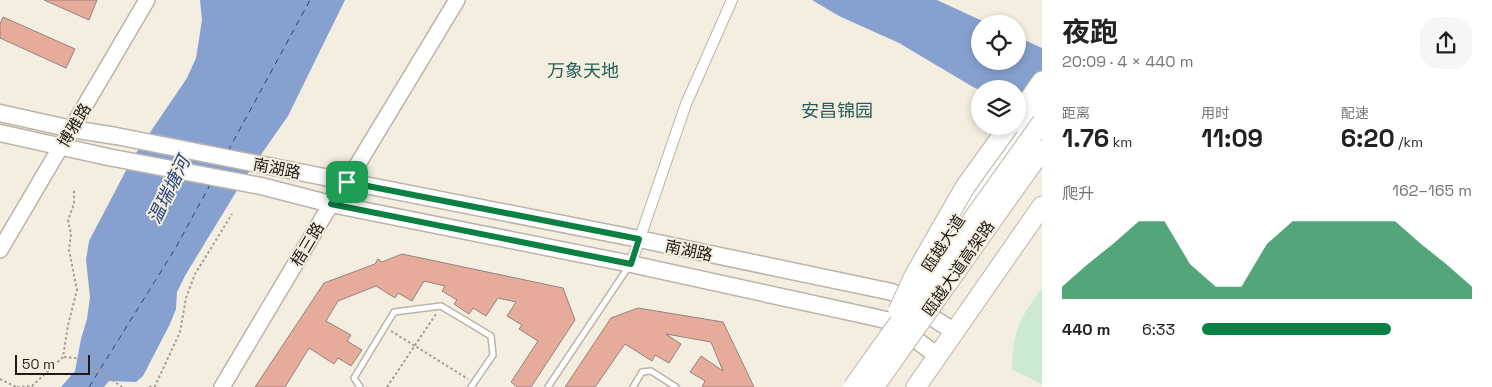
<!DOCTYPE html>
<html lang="zh">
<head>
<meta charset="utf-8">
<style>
  :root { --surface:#fff; --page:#f6f6f6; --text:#222; --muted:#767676; --accent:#0b8043 }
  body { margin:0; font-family:"Space Grotesk","Noto Sans SC",sans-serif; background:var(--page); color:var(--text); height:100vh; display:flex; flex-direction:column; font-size:19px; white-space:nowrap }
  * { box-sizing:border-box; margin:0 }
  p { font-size:16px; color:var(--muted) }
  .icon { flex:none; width:28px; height:28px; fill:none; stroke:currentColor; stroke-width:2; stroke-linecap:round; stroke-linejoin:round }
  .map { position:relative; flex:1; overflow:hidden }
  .drawer { display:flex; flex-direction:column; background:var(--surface); width:450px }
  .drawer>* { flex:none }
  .controls { position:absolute; left:971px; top:15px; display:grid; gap:10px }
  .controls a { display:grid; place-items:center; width:55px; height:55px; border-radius:50%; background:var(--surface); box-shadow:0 2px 8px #0003; font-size:25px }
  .scale { position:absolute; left:15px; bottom:12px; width:75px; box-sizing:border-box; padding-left:5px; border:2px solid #1d1b16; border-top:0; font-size:14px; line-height:18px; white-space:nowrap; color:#1d1b16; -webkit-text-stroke:4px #f4eee0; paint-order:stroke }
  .pin { position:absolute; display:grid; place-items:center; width:42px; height:42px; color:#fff; margin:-21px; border-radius:10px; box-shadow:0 2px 8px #0006 }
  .round { display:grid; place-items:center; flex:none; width:52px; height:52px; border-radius:20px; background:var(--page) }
  .headline { display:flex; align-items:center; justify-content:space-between; height:85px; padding:0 20px }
  h1 { font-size:28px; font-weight:700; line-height:38px }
  .figures { display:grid; grid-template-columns:repeat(3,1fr); gap:8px; height:85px; padding:5px 20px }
  .figures div { display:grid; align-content:center }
  .figures b { font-size:25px; font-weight:700 }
  .figures small { font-size:14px; font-weight:400 }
  .figures p { font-size:14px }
  .chart { height:140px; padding:10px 20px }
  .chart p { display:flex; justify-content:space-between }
  .chart svg { width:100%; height:90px; margin-top:5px; fill:var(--accent); opacity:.7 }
  ul { padding:0 20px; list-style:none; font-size:16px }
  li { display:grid; grid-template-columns:80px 60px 1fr; align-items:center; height:38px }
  li i { height:12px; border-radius:6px; background:var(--accent) }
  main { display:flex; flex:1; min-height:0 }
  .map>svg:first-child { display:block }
</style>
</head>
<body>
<main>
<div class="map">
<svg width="1042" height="387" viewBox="0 0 1042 387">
  <rect width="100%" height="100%" fill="#f4eee0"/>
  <path fill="#ccead1" d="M 1042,288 L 1042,384 L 1012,370 C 1013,330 1019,319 1042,288 Z"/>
  <g fill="#86a1cf">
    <polygon points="200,0 345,0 288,116 244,179 186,274 177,292 176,309 170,324 143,376 136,382 109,381 104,387 61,387 75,371 81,339 87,319 90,297 86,260 89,241 132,159 187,78 196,58 202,20"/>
    <polygon points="812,0 937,0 989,24 980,24 980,61 1018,61 1018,37 1042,48 1042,117 1018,106 1018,89 980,90 973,87 899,43 839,16"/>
  </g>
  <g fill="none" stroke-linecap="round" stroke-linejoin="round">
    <g stroke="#23447d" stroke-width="1" stroke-dasharray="6 5" stroke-linecap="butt">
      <polyline points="228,151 310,0"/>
      <polyline points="89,387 175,249 211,183"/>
    </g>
  </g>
  <g fill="#e7ab9b" stroke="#928480">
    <polygon points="44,0 97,0 89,20"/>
    <polygon points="3,17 75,49 66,68 0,38 0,24"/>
    <polygon points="402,254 563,288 575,320 531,387 517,387 511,382 538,341 519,329 522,325 507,316 516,302 498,298 486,316 473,308 469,314 454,304 457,300 442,291 445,286 424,281 412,301 398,293 395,298 376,286 338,301 326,321 351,335 347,341 362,350 351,366 338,358 334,364 309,348 285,387 255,387 324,283 375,264 378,259 382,262"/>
    <polygon points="638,308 723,322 754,387 702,387 705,381 690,372 701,356 723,371 711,342 666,334 681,344 669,363 655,355 652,361 625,344 595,387 565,387 611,318"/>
  </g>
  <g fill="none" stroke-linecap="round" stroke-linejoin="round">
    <defs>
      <g id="lane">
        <polyline points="360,387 354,378 394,312 441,306 491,336 493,355 471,387"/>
        <polyline points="548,387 629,266"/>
        <polyline points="633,387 642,372 651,371 676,387"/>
      </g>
      <polyline id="street" points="631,264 686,104 732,0"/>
      <g id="secondary">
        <polyline points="0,250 147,0"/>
        <polyline points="222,387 331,204 347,182 457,0"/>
      </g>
      <g id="primary">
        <polyline points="0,113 72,129 116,136 639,239 892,292 955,332"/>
        <polyline points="0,133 108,157 261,186 331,204 631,264 873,317 890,321 938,356"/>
      </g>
      <g id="highway">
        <polyline points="1024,107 1042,81"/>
        <polyline points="938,250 967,206 1042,100"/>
        <polyline points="916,387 1042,206"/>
      </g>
    </defs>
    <use href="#lane" stroke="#bbb4a8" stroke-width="8"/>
    <use href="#street" stroke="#bbb4a8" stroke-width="12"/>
    <use href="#secondary" stroke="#bbb4a8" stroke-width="18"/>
    <use href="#primary" stroke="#bbb4a8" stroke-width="19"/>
    <use href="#highway" stroke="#bbb4a8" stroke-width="21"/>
    <g stroke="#a19d92" stroke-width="2" stroke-dasharray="2.5 2.5" stroke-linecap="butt">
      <polyline points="391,331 468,379"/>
      <polyline points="64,357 83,359 122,387"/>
      <polyline points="0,379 16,387"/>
      <polyline points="17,387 32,386 63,357 68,325 77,290 69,250 71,234 68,220 74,204 74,189"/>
      <polyline points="149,387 155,386 180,332 186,298 195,274 232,214"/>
      <polyline points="387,387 436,314"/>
    </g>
    <use href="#lane" stroke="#fff" stroke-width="5"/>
    <use href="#street" stroke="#fff" stroke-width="10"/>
    <use href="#secondary" stroke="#fff" stroke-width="15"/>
    <use href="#primary" stroke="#fff" stroke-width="16"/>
    <use href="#highway" stroke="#fff" stroke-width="19"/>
    <defs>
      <g id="highway-bridge">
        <polyline points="898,311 914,276 965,187 1009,126"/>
        <polyline points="853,387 1042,122"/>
        <polyline points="874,387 1042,150"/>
      </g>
    </defs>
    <use href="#highway-bridge" stroke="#bbb4a8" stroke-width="21" stroke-linecap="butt"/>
    <use href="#highway-bridge" stroke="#fff" stroke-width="19"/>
  </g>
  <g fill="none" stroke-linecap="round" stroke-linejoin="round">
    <defs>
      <polygon id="route" points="347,182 639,239 631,264 331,204"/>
    </defs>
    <use href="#route" stroke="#fff" stroke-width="10"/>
    <use href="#route" stroke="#0b8043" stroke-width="6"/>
  </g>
  <g text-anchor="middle" stroke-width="4" stroke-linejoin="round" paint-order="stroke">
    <g font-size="16" fill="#1d1b16" stroke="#f4eee0">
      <text transform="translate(74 125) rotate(-59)" y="6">博雅路</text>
      <text transform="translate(277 168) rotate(11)" y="6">南湖路</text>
      <text transform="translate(943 243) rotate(-57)" y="6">瓯越大道</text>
      <text transform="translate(307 244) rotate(-59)" y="6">梧三路</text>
      <text transform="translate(689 250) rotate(12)" y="6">南湖路</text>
      <text transform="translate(958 268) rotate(-55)" y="6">瓯越大道高架路</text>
    </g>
    <g font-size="18" fill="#265f5a" stroke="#f4eee0">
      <text x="583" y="77">万象天地</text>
      <text x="837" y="117">安昌锦园</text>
    </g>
    <g font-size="18" font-style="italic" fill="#23447d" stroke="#f4eee0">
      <text transform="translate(169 190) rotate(-64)" y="6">温瑞塘河</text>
    </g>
  </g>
</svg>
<div class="controls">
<a><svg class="icon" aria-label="locate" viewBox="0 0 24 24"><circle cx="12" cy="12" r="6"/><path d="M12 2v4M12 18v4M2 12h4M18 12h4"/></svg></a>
<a><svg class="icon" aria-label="layers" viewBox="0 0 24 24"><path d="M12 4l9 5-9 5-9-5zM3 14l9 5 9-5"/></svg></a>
</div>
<div class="scale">50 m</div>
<div class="pin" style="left:347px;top:182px;background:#1e9e55"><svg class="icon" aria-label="arrive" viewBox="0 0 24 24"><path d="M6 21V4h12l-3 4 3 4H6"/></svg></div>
</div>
<section class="drawer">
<div class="headline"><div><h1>夜跑</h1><p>20:09 · 4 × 440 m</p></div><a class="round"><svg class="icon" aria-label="share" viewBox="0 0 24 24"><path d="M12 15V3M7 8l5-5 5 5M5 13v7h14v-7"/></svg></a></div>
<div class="figures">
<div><p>距离</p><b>1.76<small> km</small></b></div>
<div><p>用时</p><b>11:09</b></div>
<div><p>配速</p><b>6:20<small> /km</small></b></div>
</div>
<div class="chart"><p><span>爬升</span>162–165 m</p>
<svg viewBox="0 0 160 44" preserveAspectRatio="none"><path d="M0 44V38L10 27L20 17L30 6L40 6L50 27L60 38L70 38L80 17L90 6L100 6L110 6L120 6L130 6L140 17L150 27L160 38V44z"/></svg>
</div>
<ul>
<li><b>440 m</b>6:33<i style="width:70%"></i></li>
</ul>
</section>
</main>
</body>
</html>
